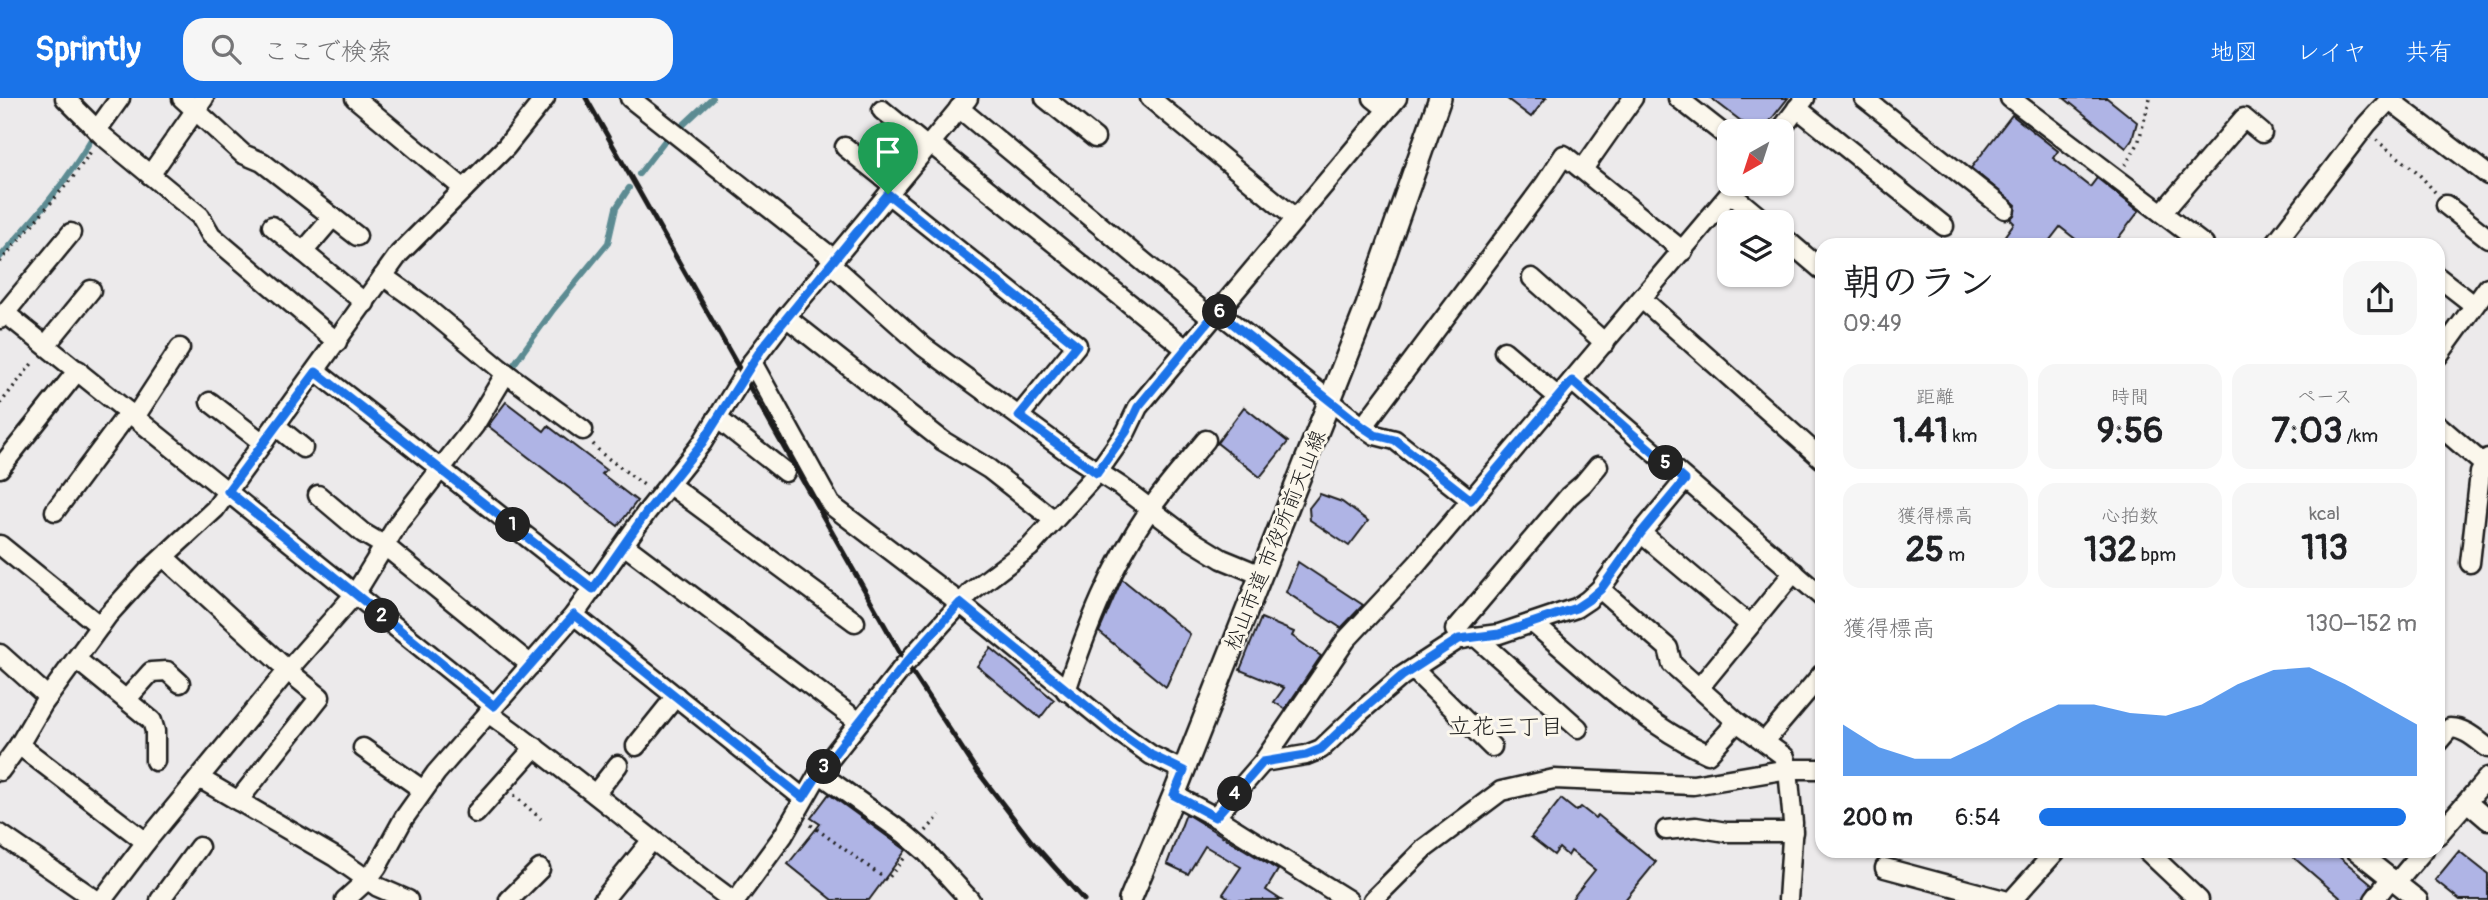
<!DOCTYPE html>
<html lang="ja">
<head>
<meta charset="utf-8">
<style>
  :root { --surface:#fff; --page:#f6f6f6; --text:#202124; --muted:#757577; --accent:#1a73e8 }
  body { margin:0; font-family:Pangolin,"Klee One",sans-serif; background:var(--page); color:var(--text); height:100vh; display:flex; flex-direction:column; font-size:26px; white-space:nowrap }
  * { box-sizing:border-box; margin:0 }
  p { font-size:23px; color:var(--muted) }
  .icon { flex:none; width:38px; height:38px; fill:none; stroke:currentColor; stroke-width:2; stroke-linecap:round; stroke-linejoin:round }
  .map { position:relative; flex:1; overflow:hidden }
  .panel { position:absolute; left:1815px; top:140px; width:630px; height:620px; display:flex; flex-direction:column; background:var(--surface); border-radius:21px; box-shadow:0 2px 5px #0004 }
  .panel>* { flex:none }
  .needle { width:46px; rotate:219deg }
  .buttons { position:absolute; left:1717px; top:21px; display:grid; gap:14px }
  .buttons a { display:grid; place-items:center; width:77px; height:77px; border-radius:14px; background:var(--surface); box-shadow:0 2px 5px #0004; font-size:35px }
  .pin { position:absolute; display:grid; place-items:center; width:60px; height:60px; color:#fff; margin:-72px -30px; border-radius:50% 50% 50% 0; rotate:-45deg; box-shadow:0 0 7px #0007 }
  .pin .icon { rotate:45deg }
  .km { position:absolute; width:35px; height:35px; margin:-18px; border-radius:50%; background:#222; color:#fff; font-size:19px; line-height:35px; text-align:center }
  .round { display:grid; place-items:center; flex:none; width:74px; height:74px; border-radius:21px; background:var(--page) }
  .head { display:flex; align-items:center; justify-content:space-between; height:119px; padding:0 28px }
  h1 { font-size:38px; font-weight:700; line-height:52px }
  .figures { display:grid; grid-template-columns:repeat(3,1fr); gap:10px; height:119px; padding:7px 28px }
  .figures div { display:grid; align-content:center; border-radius:18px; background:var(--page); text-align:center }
  .figures b { font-size:35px; font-weight:700 }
  .figures small { font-size:19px; font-weight:400 }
  .figures p { font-size:19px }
  .chart { height:196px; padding:14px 28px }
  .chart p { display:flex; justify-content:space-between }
  .chart svg { width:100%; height:126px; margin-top:7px; fill:var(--accent); opacity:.7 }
  ul { padding:0 28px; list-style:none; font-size:23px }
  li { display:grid; grid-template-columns:112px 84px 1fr; align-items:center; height:52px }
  li i { height:18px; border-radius:9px; background:var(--accent) }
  header { display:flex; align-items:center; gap:42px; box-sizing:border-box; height:98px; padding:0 35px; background:var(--accent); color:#fff }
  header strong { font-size:33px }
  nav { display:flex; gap:38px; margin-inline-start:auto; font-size:24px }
  .search { width:490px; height:63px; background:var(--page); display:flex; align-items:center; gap:18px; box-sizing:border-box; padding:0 24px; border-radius:21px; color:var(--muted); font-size:26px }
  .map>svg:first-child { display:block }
</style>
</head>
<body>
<header>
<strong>Sprintly</strong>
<div class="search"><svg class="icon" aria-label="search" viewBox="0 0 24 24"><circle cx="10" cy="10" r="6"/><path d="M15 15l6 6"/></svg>ここで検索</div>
<nav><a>地図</a><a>レイヤ</a><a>共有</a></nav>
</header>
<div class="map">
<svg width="2488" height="802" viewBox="0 0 2488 802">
  <rect width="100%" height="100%" fill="#eceaeb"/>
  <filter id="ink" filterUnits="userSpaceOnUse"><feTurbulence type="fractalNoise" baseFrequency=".0143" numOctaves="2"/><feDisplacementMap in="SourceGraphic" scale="14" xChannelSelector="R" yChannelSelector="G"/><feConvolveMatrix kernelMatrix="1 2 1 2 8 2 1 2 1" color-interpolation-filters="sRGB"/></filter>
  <g filter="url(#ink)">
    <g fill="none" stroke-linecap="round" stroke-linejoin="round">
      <g stroke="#5b8b92" stroke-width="6">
        <polyline points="681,29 712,0"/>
        <polyline points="639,76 666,41"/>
        <path d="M 0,159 C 34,121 68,83 93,38"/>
        <polyline points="512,269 553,212 608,145 616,110 629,90"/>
      </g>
    </g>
    <g fill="#afb4e5" stroke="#1c1c1c" stroke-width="2">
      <polygon points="1506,0 1546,0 1531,19"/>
      <polygon points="1711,0 1788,0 1762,33 1754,33"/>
      <polygon points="2064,0 2107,0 2137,24 2132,42 2126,50"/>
      <polygon points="2012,17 2058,53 2053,60 2090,89 2097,80 2139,113 2113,147 2083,147 2060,129 2046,147 1998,147 2014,125 2010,121 2014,117 2016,107 1971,70"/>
      <polygon points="506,304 544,333 548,328 606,372 602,376 637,403 618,428 488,328"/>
      <polygon points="1244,309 1288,344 1260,379 1217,345"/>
      <polygon points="1320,396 1342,404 1368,423 1349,448 1310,422 1309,410"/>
      <polygon points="1298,464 1363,507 1341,530 1286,494"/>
      <polygon points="1122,481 1190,536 1166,589 1099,534"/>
      <polygon points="1261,520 1294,534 1292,538 1321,558 1285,611 1274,604 1284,590 1240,572"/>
      <polygon points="991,550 1054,602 1040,620 977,568"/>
      <polygon points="829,696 906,752 869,802 833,802 788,766 820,726 811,720"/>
      <polygon points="1561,701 1576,713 1581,709 1595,720 1598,717 1656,764 1625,802 1571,802 1595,772 1571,753 1568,758 1559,750 1554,757 1531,739"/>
      <polygon points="1186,716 1278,772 1266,792 1281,802 1232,802 1223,796 1241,769 1205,748 1188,776 1167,766"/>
      <polygon points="2285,752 2331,752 2372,786 2363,802 2343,802"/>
      <polygon points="2459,753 2488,776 2488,802 2460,802 2435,782"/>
    </g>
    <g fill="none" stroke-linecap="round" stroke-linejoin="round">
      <defs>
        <g id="minor">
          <polyline points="65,0 103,38 200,118 211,137 337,244"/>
          <polyline points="182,0 243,56 262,64 357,138"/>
          <polyline points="355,0 464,91"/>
          <polyline points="630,0 834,161"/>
          <polyline points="1045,0 1095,40"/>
          <polyline points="1150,0 1295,120"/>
          <polyline points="1373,0 1387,11"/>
          <polyline points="1678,0 1729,40"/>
          <polyline points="1864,0 2005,111"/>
          <polyline points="2010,0 2204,147"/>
          <polyline points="2390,2 2488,77"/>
          <polyline points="959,10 1211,220"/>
          <polyline points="1797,10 1944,128"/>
          <polyline points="882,12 927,49"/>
          <polyline points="97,32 120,0"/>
          <polyline points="1780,33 1805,0"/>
          <polyline points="930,45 1186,251"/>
          <polyline points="845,49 894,88"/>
          <polyline points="1583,71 1633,0"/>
          <polyline points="150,77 204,0"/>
          <polyline points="1730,95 1765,124"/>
          <polyline points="888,96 1077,247 1019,318"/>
          <polyline points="2446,107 2488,140"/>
          <polyline points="2162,115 2244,20 2262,35"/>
          <polyline points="272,128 365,205"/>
          <polyline points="1782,138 1822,172"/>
          <polyline points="2274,147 2367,26 2391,0"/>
          <polyline points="303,154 333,119"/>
          <polyline points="830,165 924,249 1069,355 1120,388 1191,442 1222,461 1261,477"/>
          <polyline points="383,178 422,206 499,270 583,332"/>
          <polyline points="2438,179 2474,207"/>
          <polyline points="1532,180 1605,245"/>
          <polyline points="1642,201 1822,361"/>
          <polyline points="1217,213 1363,329 1375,337 1395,342 1471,402"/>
          <polyline points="5,215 494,608"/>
          <polyline points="786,219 943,343 989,371 1054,422"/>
          <polyline points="0,221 71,135"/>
          <polyline points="46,247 91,192"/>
          <polyline points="1504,253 1558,299"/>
          <polyline points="2438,258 2488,189"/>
          <polyline points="752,264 831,407 960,505 1116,632 1151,657 1184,673"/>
          <polyline points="316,273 593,491"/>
          <polyline points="1572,283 1822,499"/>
          <polyline points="210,304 263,345"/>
          <polyline points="135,319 180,250"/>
          <polyline points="717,320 785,374"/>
          <polyline points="2438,327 2488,370"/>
          <polyline points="276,328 303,350"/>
          <polyline points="1363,329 1545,86 1564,57 1683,153"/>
          <polyline points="0,370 78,272"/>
          <polyline points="670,387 855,524"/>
          <polyline points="318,397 363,435 385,448 531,567"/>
          <polyline points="55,413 129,314"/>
          <polyline points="1641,435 1750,527"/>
          <polyline points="0,447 100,528"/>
          <polyline points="624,447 859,624"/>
          <polyline points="164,459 293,577 320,599 238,703"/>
          <polyline points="2470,465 2480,375 2488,360"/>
          <polyline points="1600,491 1668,550 1672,566 1737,624 1785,659 1788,671 1793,725 1788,802"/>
          <polyline points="574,517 803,700"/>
          <path d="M 1534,526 C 1589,573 1641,624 1708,656 L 1737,624"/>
          <polyline points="1476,539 1578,630"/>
          <polyline points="1463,541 1455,532 1569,398 1583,386 1598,368"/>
          <polyline points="0,556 48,599"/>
          <polyline points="76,561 152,623 155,633 155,663"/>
          <polyline points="1413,571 1492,649"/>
          <polyline points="1699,590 1794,474"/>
          <path d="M 1066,593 C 1087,529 1111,468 1149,413 C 1166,388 1187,365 1206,342"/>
          <polyline points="126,602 151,574 167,573 180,585"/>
          <path d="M 488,615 C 572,675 649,742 732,802"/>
          <polyline points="1765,643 1822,576"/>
          <path d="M 2438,644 L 2450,630 C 2465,630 2477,642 2488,650"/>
          <polyline points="19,647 146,744"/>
          <polyline points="636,648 676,598"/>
          <polyline points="363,650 423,692"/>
          <polyline points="1263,664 1306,657 1321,651 1360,614 1402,578 1459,541 1499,536 1576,510 1588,502 1600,491 1641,435 1685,382"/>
          <polyline points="0,673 19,647 43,606 108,517 148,473 215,411 399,156 506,49 545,0"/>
          <polyline points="819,675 905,736 926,754 970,802"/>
          <polyline points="199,680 335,759 378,789 408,802"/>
          <polyline points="595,696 618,667"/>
          <polyline points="1174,697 1215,719 1348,802"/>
          <polyline points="2467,704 2488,722"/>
          <polyline points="476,715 535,649"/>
          <polyline points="1215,719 1263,664 1346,542 1417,466 1738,86"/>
          <polyline points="1666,732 1696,729 1726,734 1793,734"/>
          <polyline points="0,736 96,802"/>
          <polyline points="2438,737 2488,679"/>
          <polyline points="2146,752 2199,802"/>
          <polyline points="2355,752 2418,802"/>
          <polyline points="1885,770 2004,802"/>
          <polyline points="2397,784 2424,752"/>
          <polyline points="102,802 146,744 288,572 355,496 399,424 474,328 506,275"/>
          <polyline points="160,802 199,749"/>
          <polyline points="345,802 367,782 377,769 404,720 436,675 574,517 646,415 702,345 752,264 786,219 968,0"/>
          <polyline points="509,802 540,771"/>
          <polyline points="603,802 652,742"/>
          <polyline points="736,802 783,738 819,675 906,565 971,494 1030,449 1097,375 1126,334 1138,309 1397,0"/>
          <polyline points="1373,802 1425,750 1501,693 1554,681 1693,687 1788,671 1822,671"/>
          <polyline points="2012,802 2057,752"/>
          <polyline points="2374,802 2391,780"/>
        </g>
        <polyline id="tertiary" points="1130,802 1174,697 1367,208 1440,0"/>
      </defs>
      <use href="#minor" stroke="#1c1c1c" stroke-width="23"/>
      <use href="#tertiary" stroke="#1c1c1c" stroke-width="26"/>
      <g stroke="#1c1c1c" stroke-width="3.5" stroke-dasharray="2 5" stroke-linecap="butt">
        <polyline points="2376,42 2416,73 2435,94"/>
        <polyline points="2125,67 2138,46 2150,0"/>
        <polyline points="0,164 73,79 92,52"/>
        <polyline points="0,306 34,263"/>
        <polyline points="593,346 601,355 644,387"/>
        <polyline points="514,697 541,721"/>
        <polyline points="811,727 887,782 906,758"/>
        <polyline points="926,733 940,717"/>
      </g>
      <use href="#minor" stroke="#fbf7ec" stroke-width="18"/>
      <use href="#tertiary" stroke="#fbf7ec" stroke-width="21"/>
      <polyline stroke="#1c1c1c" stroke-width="5" points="586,0 906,565 975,670 1031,743 1084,802"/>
    </g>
  </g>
  <g fill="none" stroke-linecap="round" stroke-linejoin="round" filter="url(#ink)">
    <defs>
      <polygon id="route" points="888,96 1077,247 1019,318 1097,375 1126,334 1138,309 1217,213 1363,329 1375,337 1395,342 1471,402 1572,283 1685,382 1641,435 1601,491 1588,502 1576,510 1499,536 1459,541 1402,578 1360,614 1321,651 1306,657 1263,664 1215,719 1174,697 1184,673 1151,657 1116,632 960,505 906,565 819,675 803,700 574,517 494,608 228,393 316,274 593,491 646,415 702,345 762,250"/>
    </defs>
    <use href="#route" stroke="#fff" stroke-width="14"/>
    <use href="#route" stroke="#1a73e8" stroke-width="9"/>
  </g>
  <g text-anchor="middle" stroke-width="6" stroke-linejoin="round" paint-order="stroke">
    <g font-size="21" fill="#1c1c1c" stroke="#fbf7ec">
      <text transform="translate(1275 442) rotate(-68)" y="7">松山市道 市役所前天山線</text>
    </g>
    <g font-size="23" fill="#1c1c1c" stroke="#fbf7ec">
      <text x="1506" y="636">立花三丁目</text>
    </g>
  </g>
</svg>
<div class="buttons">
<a><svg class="needle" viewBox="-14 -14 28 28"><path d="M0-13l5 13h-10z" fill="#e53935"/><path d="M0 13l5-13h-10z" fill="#757577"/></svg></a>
<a><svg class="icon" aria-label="layers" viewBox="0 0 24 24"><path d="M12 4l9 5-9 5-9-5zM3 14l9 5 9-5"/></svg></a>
</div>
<div class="pin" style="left:888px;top:96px;background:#1e9e55"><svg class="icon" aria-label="arrive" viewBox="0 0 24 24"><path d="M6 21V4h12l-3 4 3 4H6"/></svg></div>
<b class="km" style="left:513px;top:427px">1</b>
<b class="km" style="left:382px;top:518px">2</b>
<b class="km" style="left:824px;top:669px">3</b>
<b class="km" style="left:1235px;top:696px">4</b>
<b class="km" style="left:1666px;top:365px">5</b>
<b class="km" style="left:1220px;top:214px">6</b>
<section class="panel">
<div class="head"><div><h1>朝のラン</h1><p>09:49</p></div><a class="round"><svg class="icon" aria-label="share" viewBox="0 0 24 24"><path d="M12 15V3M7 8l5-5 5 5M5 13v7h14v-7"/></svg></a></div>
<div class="figures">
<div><p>距離</p><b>1.41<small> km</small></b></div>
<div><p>時間</p><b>9:56</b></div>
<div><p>ペース</p><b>7:03<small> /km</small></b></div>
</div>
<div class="figures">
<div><p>獲得標高</p><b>25<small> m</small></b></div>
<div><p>心拍数</p><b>132<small> bpm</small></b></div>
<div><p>kcal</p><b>113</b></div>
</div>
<div class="chart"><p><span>獲得標高</span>130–152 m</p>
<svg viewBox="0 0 160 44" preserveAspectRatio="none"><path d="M0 44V26L10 34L20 38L30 38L40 32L50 25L60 19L70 19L80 22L90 23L100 19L110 12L120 7L130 6L140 12L150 19L160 26V44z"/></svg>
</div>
<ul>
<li><b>200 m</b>6:54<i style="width:97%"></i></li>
</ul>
</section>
</div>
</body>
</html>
